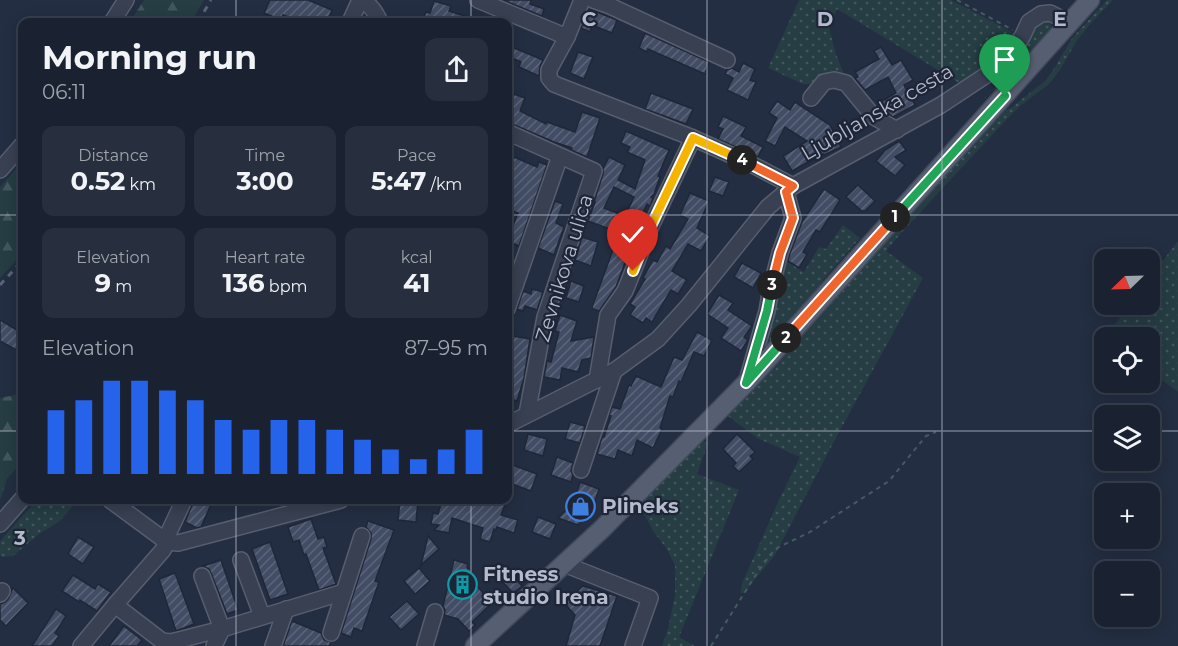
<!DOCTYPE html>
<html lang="en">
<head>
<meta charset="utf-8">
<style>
  :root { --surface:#1a2232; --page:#272f3e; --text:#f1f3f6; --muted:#9fa4ac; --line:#383f4d; --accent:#2563eb }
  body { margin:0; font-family:Montserrat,sans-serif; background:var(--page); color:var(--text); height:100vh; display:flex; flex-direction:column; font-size:22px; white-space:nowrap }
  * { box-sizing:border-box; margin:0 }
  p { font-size:20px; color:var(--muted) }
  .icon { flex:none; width:33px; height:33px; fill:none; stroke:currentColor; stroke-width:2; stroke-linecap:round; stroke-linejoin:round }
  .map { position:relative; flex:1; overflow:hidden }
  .sheet { position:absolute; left:18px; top:18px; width:494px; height:486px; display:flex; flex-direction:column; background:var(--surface); border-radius:12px; box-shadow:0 3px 15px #0003,0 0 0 2px var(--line) }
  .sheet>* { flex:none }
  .needle { width:39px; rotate:247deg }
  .fabs { position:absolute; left:1094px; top:249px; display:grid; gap:12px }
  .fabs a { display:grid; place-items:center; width:66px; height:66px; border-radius:12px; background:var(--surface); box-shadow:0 3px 15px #0003,0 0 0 2px var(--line); font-size:30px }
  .pin { position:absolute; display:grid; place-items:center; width:51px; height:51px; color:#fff; margin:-62px -26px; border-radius:50% 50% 50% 0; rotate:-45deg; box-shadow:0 0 6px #0007 }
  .pin .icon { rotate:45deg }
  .km { position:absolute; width:30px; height:30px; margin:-15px; border-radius:50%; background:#222; color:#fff; font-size:16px; line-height:30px; text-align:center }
  .round { display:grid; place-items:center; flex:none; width:63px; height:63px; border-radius:12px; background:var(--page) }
  .head { display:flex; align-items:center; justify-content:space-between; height:102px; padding:0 24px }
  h1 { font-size:33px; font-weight:700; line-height:45px }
  .stats { display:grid; grid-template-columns:repeat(3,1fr); gap:9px; height:102px; padding:6px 24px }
  .stats div { display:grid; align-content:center; border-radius:12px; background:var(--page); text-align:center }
  .stats b { font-size:26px; font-weight:700 }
  .stats small { font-size:16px; font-weight:400 }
  .stats p { font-size:16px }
  .chart { height:168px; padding:12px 24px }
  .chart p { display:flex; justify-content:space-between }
  .chart svg { width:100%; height:108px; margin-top:6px; stroke:var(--accent); stroke-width:6 }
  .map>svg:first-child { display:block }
</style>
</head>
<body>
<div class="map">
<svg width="1178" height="646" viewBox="0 0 1178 646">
  <defs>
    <pattern id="grass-dots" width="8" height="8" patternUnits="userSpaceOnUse" patternTransform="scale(1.5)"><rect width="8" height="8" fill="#253d43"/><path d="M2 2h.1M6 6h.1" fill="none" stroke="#42575d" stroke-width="1.8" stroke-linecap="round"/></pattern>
    <pattern id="forest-firs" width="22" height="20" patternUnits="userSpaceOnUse" patternTransform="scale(1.5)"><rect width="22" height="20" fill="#253d43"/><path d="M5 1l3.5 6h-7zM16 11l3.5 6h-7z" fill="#42575d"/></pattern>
    <pattern id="building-hatch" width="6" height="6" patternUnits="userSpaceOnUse" patternTransform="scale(1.5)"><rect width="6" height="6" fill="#424d65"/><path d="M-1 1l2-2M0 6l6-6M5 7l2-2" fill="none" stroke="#5b657a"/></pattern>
  </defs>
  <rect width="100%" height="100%" fill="#232e42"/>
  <g fill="url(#grass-dots)">
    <polygon points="799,0 951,0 1012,32 1015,39 995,61 961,84 837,9 829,28 836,54 844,74 827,77 814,84 803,84 768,68"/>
    <polygon points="1107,0 1113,0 1091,23 1076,42 1060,70 1049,84 1019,107 1007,119 902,232 886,251 923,278 830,449 775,555 744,593 740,593 743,581 779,500 800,457 757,438 728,416 902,220 1005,108 1009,109 1012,107 1045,81 1056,66 1060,58 1073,37"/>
    <polygon points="1046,20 1051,25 1052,30 998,90 993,90 996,86 989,81 986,84 984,83 1034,26"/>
    <polygon points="843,225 860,238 823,280 826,286 760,358 782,259 804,272 819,247 826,249"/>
    <polygon points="1178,241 1178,392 1149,370 1149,338 1105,337 1130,305 1149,304 1149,279"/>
    <polygon points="702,441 708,443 697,474 739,490 679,637 695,646 662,646 668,629 675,595 675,565 666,548 653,531 644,514 641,504"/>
    <polygon points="37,500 78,500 60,521 39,534 13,556 2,557 0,555 0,541"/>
  </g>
  <g fill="url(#forest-firs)">
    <polygon points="144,0 204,0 191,22 130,22"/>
    <polygon points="22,162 22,254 0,278 0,187"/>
    <polygon points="22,392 22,462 7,479 0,500 0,398 20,394"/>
  </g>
  <g fill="url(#building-hatch)" stroke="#1f2739" stroke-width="1.5" fill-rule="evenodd">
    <polygon points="270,0 308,0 332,10 327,22 302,22 283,15 281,20 264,13"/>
    <polygon points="503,0 531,0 530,4 544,9 542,16"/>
    <polygon points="434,1 451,6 449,11 480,21 480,22 422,22 426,12 430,13"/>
    <polygon points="589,9 617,20 612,33 592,25 590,32 581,28"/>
    <polygon points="645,33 709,62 705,74 648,49 647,52 639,48"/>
    <polygon points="507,45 543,60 540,66 539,76 519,67 521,62 507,56"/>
    <polygon points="881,47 892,65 901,60 913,80 904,85 915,105 893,117 886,112 880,102 896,93 888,77 865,90 855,78 858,77 855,72 879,59 874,51"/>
    <polygon points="578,52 593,57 584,79 570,73"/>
    <polygon points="743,63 755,69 750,80 756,82 748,100 727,90 733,78 725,74 727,70 732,68 739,72"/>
    <polygon points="651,93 693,109 686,124 645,109"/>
    <polygon points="514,94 525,98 520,111 546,124 547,122 575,132 582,112 600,118 587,157 571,150 572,148 554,142 507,122 507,105 510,106"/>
    <polygon points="777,101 790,110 795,102 830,125 841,147 824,155 823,154 792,171 783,156 807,141 785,127 775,146 765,141 777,118 769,113"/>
    <polygon points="723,116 746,127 741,136 763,147 758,157 718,139 723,129 718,127"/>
    <path d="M 626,131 L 669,150 L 658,176 L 660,177 L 654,194 L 651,197 L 653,198 L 650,206 L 647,204 L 631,237 L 588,221 L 595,202 L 594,202 L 603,174 L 603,169 L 609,157 L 625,165 L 618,180 L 635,189 L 645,160 L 627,152 L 630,147 L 621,143 ZM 614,187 L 634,197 L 625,216 L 604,208 Z"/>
    <polygon points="899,141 906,150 895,157 905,165 895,176 876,161 885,150"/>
    <polygon points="507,154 537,167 539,162 547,165 519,246 507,241 518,213 507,209"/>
    <polygon points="715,177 729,182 723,196 709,191"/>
    <polygon points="858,185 875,201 865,211 862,211 846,197"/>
    <polygon points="824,189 840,200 820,232 816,230 803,252 807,254 799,268 788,261 789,256 802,222"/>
    <polygon points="690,193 709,201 697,228 710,236 701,251 688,244 672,271 687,280 678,294 671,290 652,322 646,318 643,323 630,315 635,307 630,304 645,279 643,278 653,260 657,262 666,246 670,249 688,219 680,215"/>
    <polygon points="555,201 563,204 556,223 564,227 554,255 538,248"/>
    <polygon points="582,237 598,242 591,266 575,260"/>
    <polygon points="614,247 629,252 616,287 599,311 593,309 592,307"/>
    <polygon points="742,263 761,273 753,288 734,277"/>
    <polygon points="571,281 584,286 579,302 566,298"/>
    <polygon points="532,289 543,292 537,310 525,306 523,311 517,309 523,291 531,294"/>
    <polygon points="719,295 733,303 728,310 752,326 744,337 748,340 741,351 721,338 728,328 707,314"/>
    <polygon points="560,315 577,321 571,341 594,337 591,358 582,360 578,372 562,368 560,380 544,377 547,361 551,362 559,332 555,331"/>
    <polygon points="0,320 22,333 22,348 20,352 0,341"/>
    <polygon points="697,332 712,340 704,356 694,352 681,382 679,381 673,397 670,396 660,428 662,429 653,448 637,440 632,456 618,450 615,459 597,454 602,437 604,437 611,416 609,415 612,407 620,409 629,385 631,386 636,376 661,387 674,357 682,360"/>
    <polygon points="513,336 530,339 524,378 517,401 507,398 507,368"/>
    <polygon points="570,422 585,426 580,443 565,439"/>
    <polygon points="528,434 547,439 543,456 524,450"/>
    <polygon points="737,434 755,452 750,456 753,459 739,472 733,466 736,463 723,449"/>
    <polygon points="557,457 573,463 571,471 573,475 571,482 551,475"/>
    <polygon points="507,463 537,474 531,491 507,482"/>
    <polygon points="580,482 599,489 592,510 578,525 558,518 574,502"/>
    <polygon points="194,500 213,500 201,527 197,528 185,522"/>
    <polygon points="400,500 418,501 416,522 398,520"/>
    <polygon points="442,500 507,500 501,515 518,520 514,533 497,527 496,530 494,529 490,542 480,539 483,528 452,518 449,533 434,530 439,525 431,524 433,513 438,514"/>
    <polygon points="538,517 556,524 550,539 532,532"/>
    <polygon points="311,519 318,539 324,537 327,547 323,548 336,584 319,590 306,554 304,555 299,540 293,542 288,527"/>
    <polygon points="368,521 394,530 375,581 379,582 362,631 354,628 351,637 341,633 371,539 371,533 366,527"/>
    <polygon points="428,536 439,549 421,565"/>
    <polygon points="78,537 94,547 83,564 68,554"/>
    <polygon points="270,542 288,594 270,600 252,549"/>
    <polygon points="221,560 238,610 227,614 211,573 209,569 203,566"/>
    <polygon points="454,560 468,564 467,568 472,570 470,578 492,603 472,622 475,625 469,631 458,619 444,615 445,610 443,606"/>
    <polygon points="419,568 430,581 415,594 404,581"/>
    <polygon points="175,573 194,624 176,631 159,579"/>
    <polygon points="510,573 522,586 513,593 501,580"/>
    <polygon points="73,575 95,589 98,584 111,592 97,611 80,600 79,602 62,591"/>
    <polygon points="583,586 617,596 600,646 566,646 575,615 564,603"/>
    <polygon points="13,588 28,603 6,626 0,620 0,604 5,602 8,599"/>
    <polygon points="407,601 419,614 401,630 389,617"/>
    <polygon points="56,609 66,616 55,633 59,636 52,646 32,646"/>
    <polygon points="292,621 321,633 324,640 331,642 329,646 283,646"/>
    <polygon points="124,626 142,640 137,646 109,646"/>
  </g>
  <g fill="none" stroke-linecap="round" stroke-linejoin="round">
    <defs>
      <g id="minor">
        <path d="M 361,0 C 371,4 376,13 380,22"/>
        <polyline points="478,0 567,37"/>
        <polyline points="582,0 567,37 549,70 549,78 554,84 693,138 751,164 793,186"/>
        <polyline points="593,0 610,6 727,60"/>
        <polyline points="112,22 126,0"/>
        <polyline points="350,22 360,0"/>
        <polyline points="811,98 824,82 834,80 846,83 874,117 897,130"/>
        <polyline points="507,132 594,171 545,317 527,414"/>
        <polyline points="0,170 22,145"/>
        <polyline points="507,309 560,156"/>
        <polyline points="597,380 608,315 625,291 652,224 693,138"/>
        <polyline points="747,381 767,311 771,288 780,253 793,218 786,192"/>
        <polyline points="507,425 614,371 658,339 689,305 768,207 793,186 941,105 1000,66 1012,53 1023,35 1029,22 1041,14 1050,13 1058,17 1068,25"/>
        <polyline points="581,470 614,371"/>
        <polyline points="110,500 167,542 178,543 341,500"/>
        <polyline points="0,524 22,499"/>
        <polyline points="241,560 262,616"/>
        <polyline points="564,564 650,598 633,646"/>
        <polyline points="202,576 222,629 214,646"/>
        <polyline points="0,594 2,591"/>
        <polyline points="115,605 162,641 171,642 222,629 344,592"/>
        <polyline points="331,633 362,536"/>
        <polyline points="81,646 115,605 163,550 167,542 169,532 184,500"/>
        <polyline points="273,646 286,609"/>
        <polyline points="425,646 435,612"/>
      </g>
      <polyline id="major" points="475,646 602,529 746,383 1090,0"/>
    </defs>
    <use href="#minor" stroke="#565e6f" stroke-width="18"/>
    <use href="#major" stroke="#42495b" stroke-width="21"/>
    <g stroke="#445a60" stroke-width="2" stroke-dasharray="4.5 4.5" stroke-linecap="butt">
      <polyline points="957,0 1013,30"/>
      <polyline points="711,646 757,573 770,555 777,548 810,532 889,481 926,436 936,432"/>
    </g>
    <use href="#minor" stroke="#384052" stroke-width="15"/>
    <use href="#major" stroke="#565f72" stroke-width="18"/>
    <g stroke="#5a6379" stroke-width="3" stroke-dasharray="6 6" stroke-linecap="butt">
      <polyline points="198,22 211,0"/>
      <polyline points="0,285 22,261"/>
    </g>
  </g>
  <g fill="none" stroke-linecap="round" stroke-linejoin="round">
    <defs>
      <polyline id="split-1" points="895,217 1005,96"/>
      <polyline id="split-2" points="786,338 895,217"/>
      <polyline id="split-3" points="772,285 767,311 746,383 786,338"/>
      <polyline id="split-4" points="742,160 793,186 786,192 793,218 780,253 772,285"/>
      <polyline id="split-5" points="647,237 652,224 693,138 742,160"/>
      <polyline id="split-6" points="633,271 647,237"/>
    </defs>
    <use href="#split-1" stroke="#fff" stroke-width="12"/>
    <use href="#split-2" stroke="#fff" stroke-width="12"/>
    <use href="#split-3" stroke="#fff" stroke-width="12"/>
    <use href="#split-4" stroke="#fff" stroke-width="12"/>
    <use href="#split-5" stroke="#fff" stroke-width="12"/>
    <use href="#split-6" stroke="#fff" stroke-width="12"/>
    <use href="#split-1" stroke="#22a559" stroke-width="8"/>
    <use href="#split-2" stroke="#f0652b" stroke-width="8"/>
    <use href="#split-3" stroke="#22a559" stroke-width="8"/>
    <use href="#split-4" stroke="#f0652b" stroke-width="8"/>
    <use href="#split-5" stroke="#f5b400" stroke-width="8"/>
    <use href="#split-6" stroke="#f5b400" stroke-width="8"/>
  </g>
  <path fill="none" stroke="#b5bbcc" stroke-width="1.5" stroke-opacity="0.55" d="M 236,0 L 236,22M 471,0 L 471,22M 707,0 L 707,646M 942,0 L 942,646M 0,215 L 22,215M 507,215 L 1178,215M 0,431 L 22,431M 507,431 L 1104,431M 1149,431 L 1178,431M 236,500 L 236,646M 471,500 L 471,646"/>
  <defs>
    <symbol id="shop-ring" viewBox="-11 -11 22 22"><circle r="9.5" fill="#1d2537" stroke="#3f7fe0" stroke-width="1.5"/><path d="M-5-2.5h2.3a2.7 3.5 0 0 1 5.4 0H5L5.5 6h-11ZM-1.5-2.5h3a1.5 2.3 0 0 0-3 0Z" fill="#3f7fe0"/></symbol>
    <symbol id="building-ring" viewBox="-11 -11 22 22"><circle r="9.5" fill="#1d2537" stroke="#0f9aa8" stroke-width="1.5"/><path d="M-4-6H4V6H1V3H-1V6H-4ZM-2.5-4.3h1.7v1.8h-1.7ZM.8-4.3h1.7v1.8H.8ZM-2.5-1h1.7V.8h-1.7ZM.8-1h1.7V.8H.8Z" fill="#0f9aa8"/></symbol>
  </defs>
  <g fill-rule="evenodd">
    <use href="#shop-ring" x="564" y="490" width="33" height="33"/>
    <use href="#building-ring" x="446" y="568" width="33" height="33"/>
  </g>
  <g text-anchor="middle" stroke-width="4.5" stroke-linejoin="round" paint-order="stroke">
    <g font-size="20" fill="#b5bbcc" stroke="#1d2537">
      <text transform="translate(877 112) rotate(-30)" y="7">Ljubljanska cesta</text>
      <text transform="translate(564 268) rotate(-73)" y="7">Zevnikova ulica</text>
    </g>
    <g font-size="20" font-weight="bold" fill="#b5bbcc" stroke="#1d2537" text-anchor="start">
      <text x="602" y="513">Plineks</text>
      <text x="483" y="581">Fitness<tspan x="483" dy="23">studio Irena</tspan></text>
    </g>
  </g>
  <g font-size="20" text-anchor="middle" font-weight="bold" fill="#b5bbcc" stroke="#1d2537" stroke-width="4.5" stroke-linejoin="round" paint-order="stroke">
    <text x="589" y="26">C</text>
    <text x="825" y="26">D</text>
    <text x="1060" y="26">E</text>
    <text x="20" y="545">3</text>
  </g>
</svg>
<div class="fabs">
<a><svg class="needle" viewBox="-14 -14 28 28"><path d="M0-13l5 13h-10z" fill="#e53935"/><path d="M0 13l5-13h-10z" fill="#9fa4ac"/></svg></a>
<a><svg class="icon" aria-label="locate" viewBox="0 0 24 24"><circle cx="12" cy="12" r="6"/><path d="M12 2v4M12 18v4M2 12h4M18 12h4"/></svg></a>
<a><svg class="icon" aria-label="layers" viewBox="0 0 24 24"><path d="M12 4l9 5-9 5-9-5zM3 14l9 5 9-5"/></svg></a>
<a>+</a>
<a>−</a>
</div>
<div class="pin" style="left:1005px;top:96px;background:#1e9e55"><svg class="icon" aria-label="arrive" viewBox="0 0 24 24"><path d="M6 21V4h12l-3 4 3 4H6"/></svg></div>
<div class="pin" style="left:633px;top:271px;background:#d93025"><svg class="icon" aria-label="check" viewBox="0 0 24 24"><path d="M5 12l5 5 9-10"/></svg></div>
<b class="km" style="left:895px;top:217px">1</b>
<b class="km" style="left:786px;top:338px">2</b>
<b class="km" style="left:772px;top:285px">3</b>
<b class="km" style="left:742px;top:160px">4</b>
<section class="sheet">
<div class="head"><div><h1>Morning run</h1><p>06:11</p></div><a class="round"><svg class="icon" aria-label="share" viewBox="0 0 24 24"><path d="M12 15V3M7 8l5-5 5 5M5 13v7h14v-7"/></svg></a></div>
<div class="stats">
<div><p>Distance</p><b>0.52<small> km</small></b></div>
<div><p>Time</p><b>3:00</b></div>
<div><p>Pace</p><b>5:47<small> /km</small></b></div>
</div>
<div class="stats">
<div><p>Elevation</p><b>9<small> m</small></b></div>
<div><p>Heart rate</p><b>136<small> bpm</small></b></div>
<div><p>kcal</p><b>41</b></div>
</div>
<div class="chart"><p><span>Elevation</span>87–95 m</p>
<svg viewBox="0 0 160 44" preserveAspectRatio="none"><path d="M5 44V18M15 44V14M25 44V6M35 44V6M45 44V10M55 44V14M65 44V22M75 44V26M85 44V22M95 44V22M105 44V26M115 44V30M125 44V34M135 44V38M145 44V34M155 44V26"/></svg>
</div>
</section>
</div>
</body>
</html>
